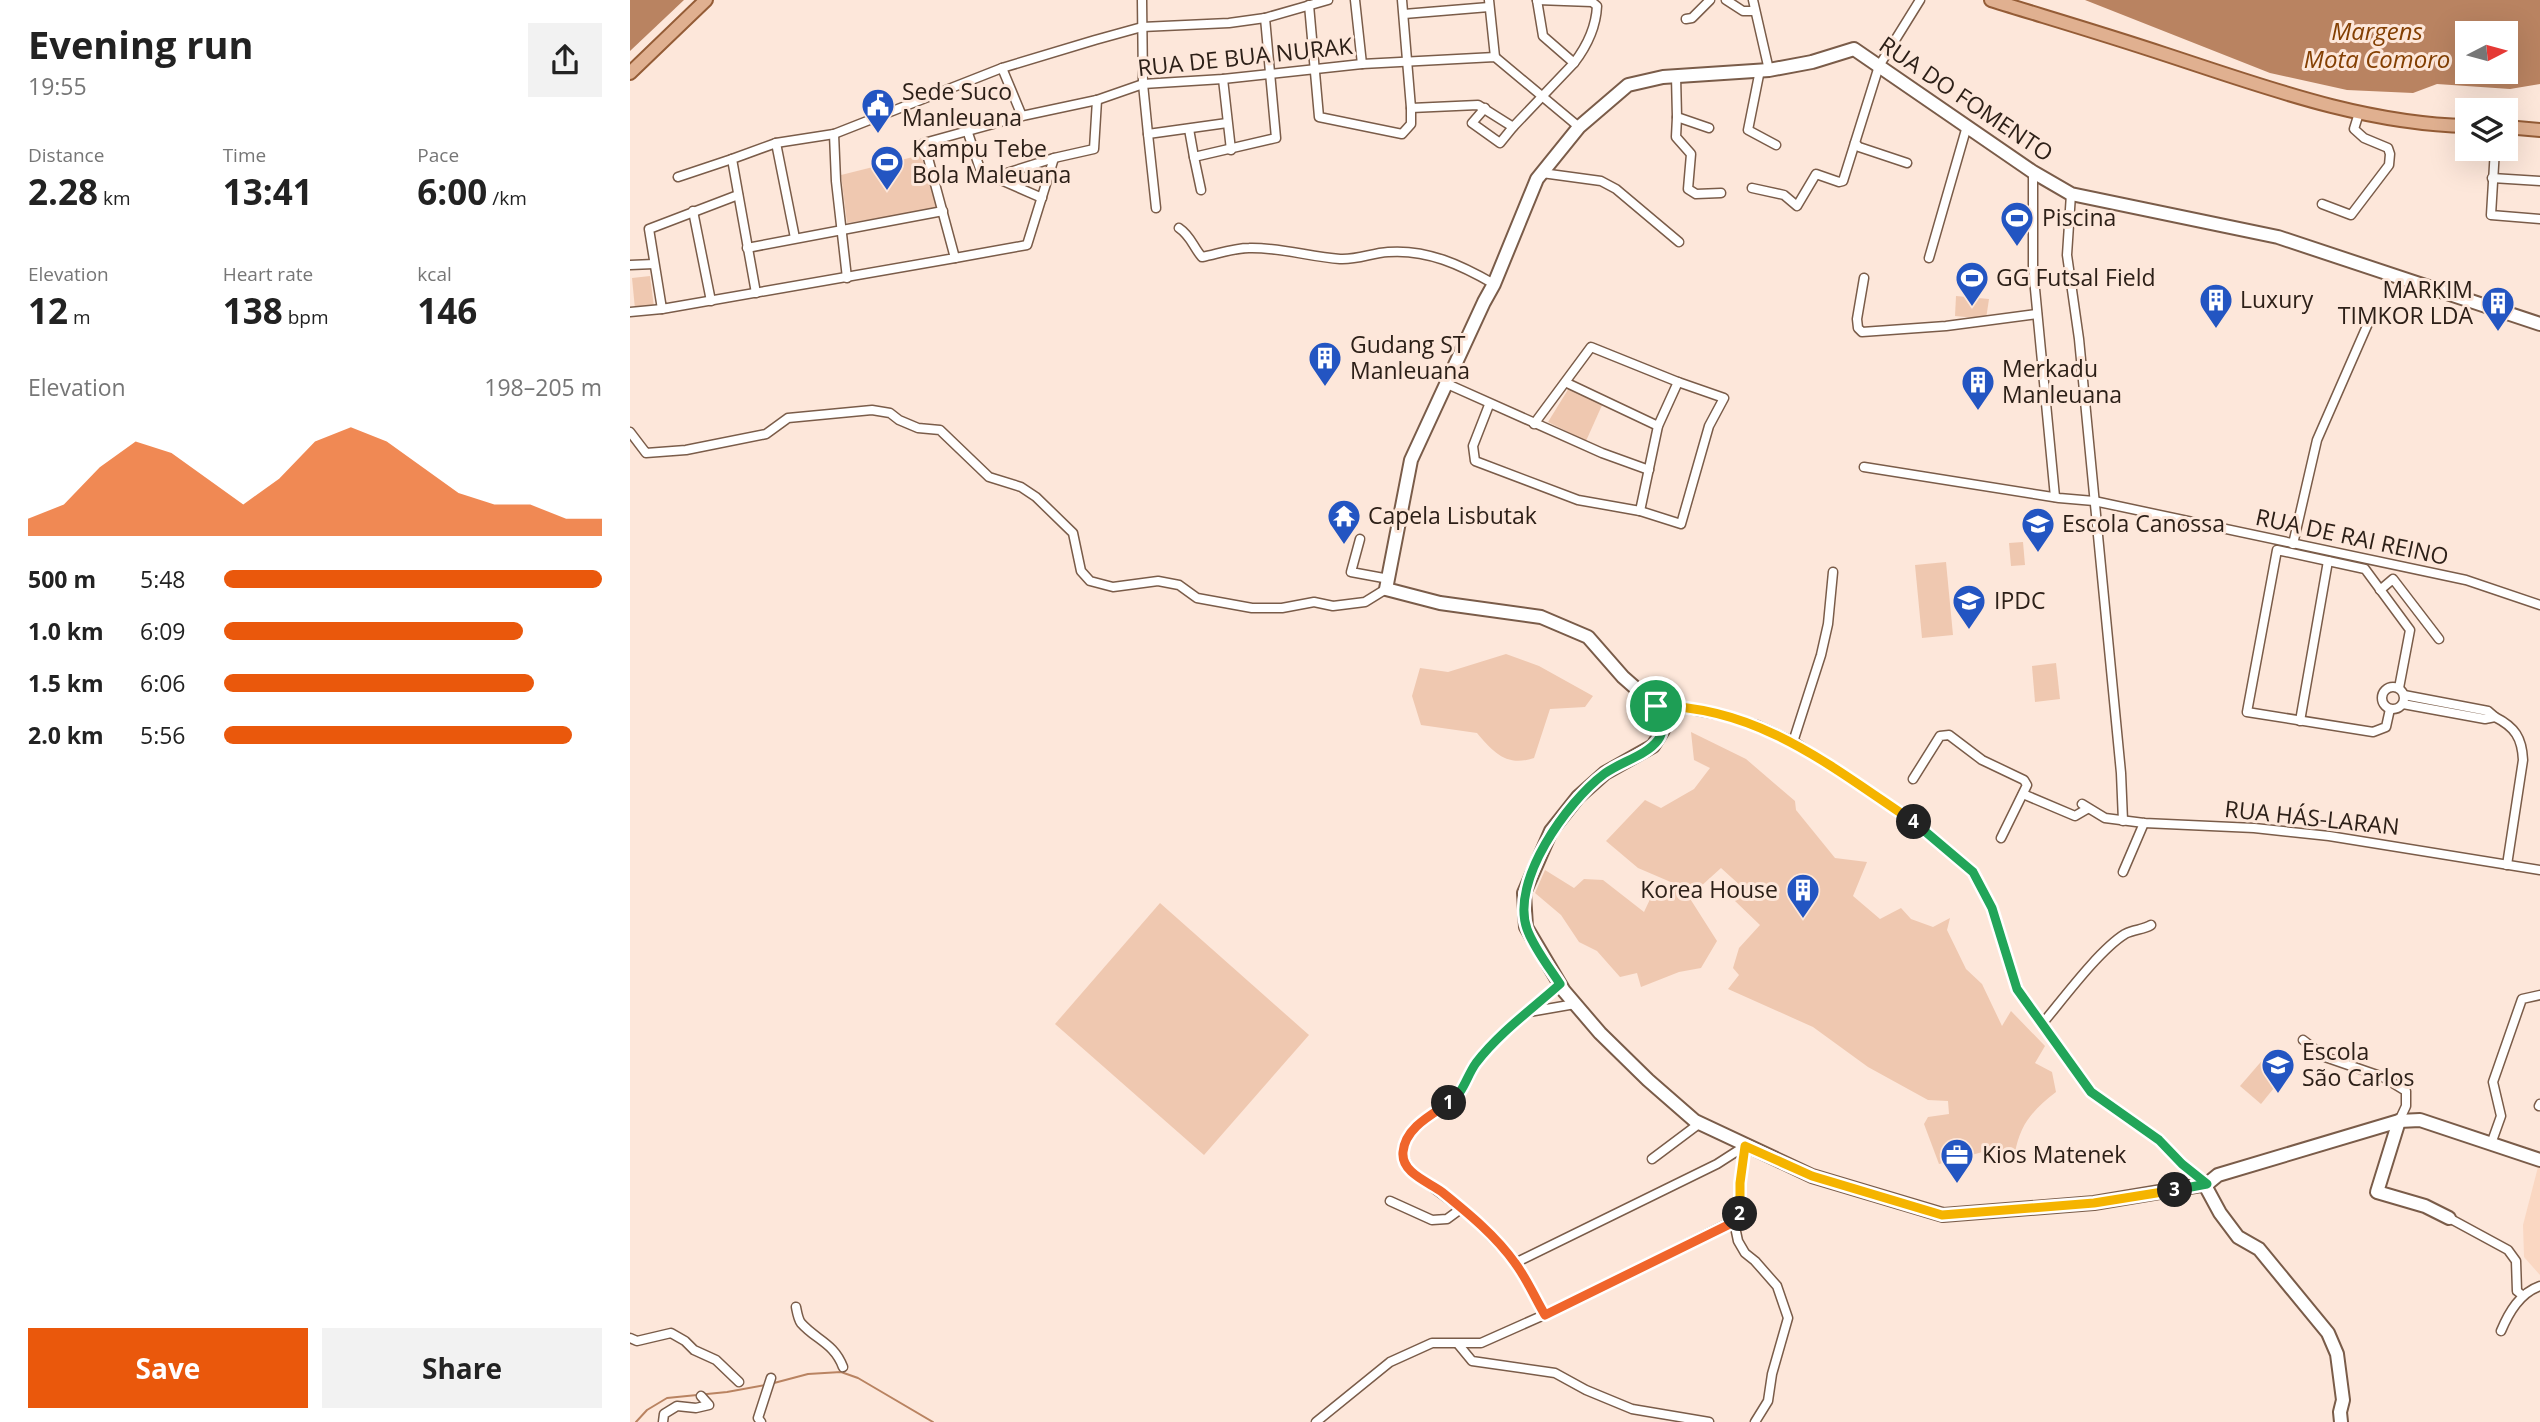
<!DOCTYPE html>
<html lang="en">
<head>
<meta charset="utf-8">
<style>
  :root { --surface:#fff; --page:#f2f2f2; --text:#222; --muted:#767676; --accent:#ea580c }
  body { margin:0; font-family:"Open Sans",sans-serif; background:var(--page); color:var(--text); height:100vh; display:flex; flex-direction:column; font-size:26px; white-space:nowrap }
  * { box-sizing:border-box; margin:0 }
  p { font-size:23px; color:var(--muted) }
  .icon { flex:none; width:38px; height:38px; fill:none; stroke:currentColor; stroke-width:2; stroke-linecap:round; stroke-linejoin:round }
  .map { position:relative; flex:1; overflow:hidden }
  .drawer { display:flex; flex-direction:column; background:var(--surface); width:630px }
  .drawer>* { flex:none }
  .needle { width:46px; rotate:84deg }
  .buttons { position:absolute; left:1825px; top:21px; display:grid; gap:14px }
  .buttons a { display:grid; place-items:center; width:63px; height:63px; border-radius:0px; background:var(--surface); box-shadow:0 7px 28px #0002; font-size:35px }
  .pin { position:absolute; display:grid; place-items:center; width:60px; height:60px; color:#fff; margin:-30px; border:4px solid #fff; border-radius:50%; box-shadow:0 2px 7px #0007 }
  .km { position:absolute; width:35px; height:35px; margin:-18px; border-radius:50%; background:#222; color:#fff; font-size:19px; line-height:35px; text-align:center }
  .round { display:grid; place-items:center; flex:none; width:74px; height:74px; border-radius:0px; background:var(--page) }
  .headline { display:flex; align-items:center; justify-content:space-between; height:119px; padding:0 28px }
  h1 { font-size:38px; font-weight:700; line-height:52px }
  .figures { display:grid; grid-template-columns:repeat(3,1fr); gap:10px; height:119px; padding:7px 28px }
  .figures div { display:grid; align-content:center }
  .figures b { font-size:35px; font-weight:700 }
  .figures small { font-size:19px; font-weight:400 }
  .figures p { font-size:19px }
  .chart { height:196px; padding:14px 28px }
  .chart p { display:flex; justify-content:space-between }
  .chart svg { width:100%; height:126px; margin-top:7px; fill:var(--accent); opacity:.7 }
  .primary-button { display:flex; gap:14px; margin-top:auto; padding:14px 28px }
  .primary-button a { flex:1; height:80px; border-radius:0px; background:var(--accent); color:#fff; font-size:28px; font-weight:700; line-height:80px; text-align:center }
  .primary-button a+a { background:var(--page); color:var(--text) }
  ul { padding:0 28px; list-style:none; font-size:23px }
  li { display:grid; grid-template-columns:112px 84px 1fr; align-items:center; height:52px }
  li i { height:18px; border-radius:9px; background:var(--accent) }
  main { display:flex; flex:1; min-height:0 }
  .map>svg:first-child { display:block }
</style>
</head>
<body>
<main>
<section class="drawer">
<div class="headline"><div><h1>Evening run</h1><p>19:55</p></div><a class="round"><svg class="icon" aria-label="share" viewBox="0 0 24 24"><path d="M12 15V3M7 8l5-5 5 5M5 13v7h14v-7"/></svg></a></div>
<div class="figures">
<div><p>Distance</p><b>2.28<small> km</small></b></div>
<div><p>Time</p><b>13:41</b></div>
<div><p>Pace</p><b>6:00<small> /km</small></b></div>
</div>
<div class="figures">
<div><p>Elevation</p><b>12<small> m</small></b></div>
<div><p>Heart rate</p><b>138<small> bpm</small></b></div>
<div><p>kcal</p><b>146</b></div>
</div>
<div class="chart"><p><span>Elevation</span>198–205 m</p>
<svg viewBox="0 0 160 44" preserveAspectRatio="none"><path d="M0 44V38L10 33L20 20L30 11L40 15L50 24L60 33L70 24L80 11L90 6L100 11L110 20L120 29L130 33L140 33L150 38L160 38V44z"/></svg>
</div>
<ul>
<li><b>500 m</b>5:48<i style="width:100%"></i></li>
<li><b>1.0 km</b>6:09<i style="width:79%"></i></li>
<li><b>1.5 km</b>6:06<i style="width:82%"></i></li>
<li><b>2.0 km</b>5:56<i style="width:92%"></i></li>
</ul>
<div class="primary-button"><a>Save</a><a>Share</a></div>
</section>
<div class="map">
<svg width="1910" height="1422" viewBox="0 0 1910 1422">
  <rect width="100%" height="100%" fill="#fde7da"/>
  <polygon fill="#fad7c2" points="1908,1167 1910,1168 1910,1275 1894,1257 1893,1225"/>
  <g fill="#efc8b0">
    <polygon points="291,155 307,209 217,223 211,175"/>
    <polygon points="20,276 24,307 5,309 2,278"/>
    <polygon points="1326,296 1359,299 1356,319 1325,316"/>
    <polygon points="939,388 973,403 956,441 918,422"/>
    <polygon points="1393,542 1395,565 1381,566 1379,543"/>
    <polygon points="1316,562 1323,635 1292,638 1285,565"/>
    <path d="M 876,654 L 909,666 L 963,696 L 955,707 L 920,709 L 904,758 C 877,767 864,753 847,733 L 791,725 L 782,696 L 790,668 L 818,672 Z"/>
    <polygon points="1426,663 1430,699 1405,702 1402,666"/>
    <path d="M 1061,732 L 1116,759 L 1165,801 L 1166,810 L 1205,858 L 1237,862 L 1223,896 L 1250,919 L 1271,908 L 1281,919 L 1303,927 L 1320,918 L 1317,930 L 1336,969 L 1352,984 L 1372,1026 L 1381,1011 L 1415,1046 L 1405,1063 L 1422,1072 L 1426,1092 C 1403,1110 1390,1124 1385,1153 L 1367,1148 L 1309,1164 L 1294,1124 L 1298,1117 L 1319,1114 L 1318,1101 L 1298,1100 L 1238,1067 L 1183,1027 L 1098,989 L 1109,975 L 1103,968 L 1109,948 L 1130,925 L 1105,901 L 1112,887 L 1091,868 L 1059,897 L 1087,941 L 1071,968 L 1049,972 L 1011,987 L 1007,973 L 990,977 L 967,951 L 949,942 L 931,915 L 905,893 L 915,870 L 944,888 L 954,879 L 973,880 L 1014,912 L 1022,895 L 1036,896 L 1043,883 L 1008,868 L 976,841 L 1015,800 L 1031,808 L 1064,789 L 1080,768 L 1064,760 Z"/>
    <polygon points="530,903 679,1035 574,1155 425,1024"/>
    <polygon points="1636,1056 1656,1073 1631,1104 1610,1086"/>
  </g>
  <g fill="#b98361" fill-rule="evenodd">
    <polygon points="0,0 54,0 0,51"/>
    <path d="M 1455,0 L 1910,0 L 1910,84 L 1880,89 L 1807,84 L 1783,93 L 1717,90 L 1640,73 ZM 1876,33 L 1876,72 L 1838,72 L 1838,33 Z"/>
  </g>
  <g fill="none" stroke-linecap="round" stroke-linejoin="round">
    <g stroke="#b98361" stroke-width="2">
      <polyline points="144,1383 178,1374 211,1372 228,1378 303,1422"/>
      <polyline points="6,1422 17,1410 37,1398 97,1392 135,1385"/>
    </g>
    <defs>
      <g id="street">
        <polyline points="512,0 513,84 518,134 597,123"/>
        <polyline points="725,0 732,64"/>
        <polyline points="772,0 781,108 848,105 883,127 944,63 913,36 907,0"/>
        <polyline points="859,0 865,57"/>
        <path d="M 907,0 L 962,2 L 967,6 C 966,28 957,46 944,63"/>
        <polyline points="1096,0 1113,11 1125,11"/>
        <polyline points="1123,0 1139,70"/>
        <polyline points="679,5 689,117 772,134 781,124 781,108"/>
        <polyline points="774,14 859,7"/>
        <polyline points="1056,19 1062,18 1080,0"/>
        <polyline points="372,68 392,116"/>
        <polyline points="1130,70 1118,130 1146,145"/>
        <polyline points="1046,76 1047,117 1079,128"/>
        <polyline points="593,79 601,150"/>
        <polyline points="855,108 842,123 870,143 883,127"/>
        <polyline points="1047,117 1046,137 1061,154 1058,189 1066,194 1091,193"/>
        <polyline points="559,129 564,157 646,138 635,18"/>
        <polyline points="338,133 352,175 364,177 424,158 464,149 467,100"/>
        <polyline points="204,134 206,181 217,278"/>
        <polyline points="518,134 526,208"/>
        <polyline points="146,143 165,238"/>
        <polyline points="1225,143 1229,147 1277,163"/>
        <polyline points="1865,149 1861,215 1910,219"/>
        <polyline points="564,157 571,190"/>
        <polyline points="1403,172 1403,268 1425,497"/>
        <polyline points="912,173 971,181 986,189 1049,242"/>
        <polyline points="48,177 102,159"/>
        <polyline points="364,177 412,198"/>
        <polyline points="1862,178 1910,181"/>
        <polyline points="1122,188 1154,195 1167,206 1186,174 1209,182 1213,181 1249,66 1290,0"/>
        <polyline points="1441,194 1437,255 1449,339 1491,773 1493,821"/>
        <polyline points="108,195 19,229 32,309 325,258 294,143 392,116 467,100 513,84 593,79 732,64 865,57 949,127"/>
        <polyline points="1692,204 1721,215 1759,165 1760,154 1758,148 1734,138 1724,129 1729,113"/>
        <polyline points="63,211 81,301"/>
        <path d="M 549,228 C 561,236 563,247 572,257 C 587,254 604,248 619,248 C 650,247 680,257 710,259 C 727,260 742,253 758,252 C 797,249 831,265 864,284"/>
        <polyline points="117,248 313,211"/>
        <polyline points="325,258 397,245 424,158"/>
        <polyline points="1299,258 1337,126"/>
        <polyline points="0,265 24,264"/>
        <polyline points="1234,278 1227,319 1228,328 1232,332 1316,326 1407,314"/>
        <polyline points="126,293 102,159 146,143 204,134 372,68 465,40 512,27 599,23 635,18 698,0"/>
        <polyline points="0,312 32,309"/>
        <polyline points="815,383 972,453 1019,470"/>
        <polyline points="937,383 1028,426"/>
        <polyline points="859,405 843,446 845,461 948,500 1010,511 1028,426 1048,382 961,347 904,424"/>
        <polyline points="0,432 16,453 56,450 136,434 158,418 242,410 260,413 269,420 288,428 310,430 359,477 391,487 406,497 443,533 451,571 460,581 483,587 528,581 549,585 567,598 622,608 652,608 684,602 703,606 735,602 756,589"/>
        <polyline points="1234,467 1429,498 1464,501 1836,580 1910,605"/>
        <polyline points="1010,511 1051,524 1079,426 1094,398 1048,382"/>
        <polyline points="730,539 721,572 759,579"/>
        <polyline points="1663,544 1687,440 1740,319"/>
        <polyline points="1750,590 1763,579 1809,639"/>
        <circle cx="1763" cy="698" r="11"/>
        <polyline points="1773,704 1855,719 1865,717 1858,711 1774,695"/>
        <polyline points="1026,706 1042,706 1095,716 1127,725 1166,743 1286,823 1343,872 1362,908 1387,989 1461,1092 1529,1140 1552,1164 1577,1184"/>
        <polyline points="1760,709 1756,727 1743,732 1617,712 1647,550 1735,569 1780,630 1769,688"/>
        <path d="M 1865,717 C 1885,727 1892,738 1893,760 L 1877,865"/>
        <polyline points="1670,721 1698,561"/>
        <polyline points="1163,742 1191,655 1198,624 1203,572"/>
        <polyline points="1283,779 1310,736 1319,735 1352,760 1394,780 1397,785 1371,838"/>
        <polyline points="1393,794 1445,816 1457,809"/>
        <polyline points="1452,804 1475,818 1514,823 1624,828 1699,836 1910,870"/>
        <polyline points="1493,872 1514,823"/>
        <polyline points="899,1012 945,1004"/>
        <path d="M 1412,1024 C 1433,999 1469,950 1495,934 C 1504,929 1513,930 1521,925"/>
        <polyline points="1673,1040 1695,1057 1753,1077 1776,1091 1776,1106 1769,1121"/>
        <polyline points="1909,1106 1910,1104"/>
        <polyline points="1861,1144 1871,1116 1863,1082 1892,999 1910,995"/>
        <polyline points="1022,1159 1070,1123"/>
        <polyline points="760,1201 802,1220 817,1219 832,1208"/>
        <polyline points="1819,1218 1878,1250 1886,1261 1887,1291 1892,1295"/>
        <polyline points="1104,1222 1108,1241 1115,1253 1125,1261 1147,1286 1158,1318 1142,1374 1138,1401 1125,1422"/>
        <polyline points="885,1263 1087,1164 1115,1146"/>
        <path d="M 166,1307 C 167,1312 168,1319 171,1323 C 186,1340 204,1343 213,1367"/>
        <path d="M 915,1315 L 885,1263 L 876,1252 L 840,1215 L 781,1171 C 773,1160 770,1149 778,1136 C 790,1119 809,1113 824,1099 C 835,1089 838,1074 847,1062 C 870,1033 902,1009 930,984"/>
        <path d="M 1871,1331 C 1879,1312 1890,1293 1910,1286"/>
        <polyline points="0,1338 7,1341 41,1333 55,1341 64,1350 86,1360 109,1382"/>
        <polyline points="828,1344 842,1361 925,1373 956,1390 1002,1409 1079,1422"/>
        <polyline points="33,1422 34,1414 47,1406 66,1408 79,1405 71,1396"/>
        <polyline points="131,1422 128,1418 141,1378"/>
        <polyline points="686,1422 760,1362 802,1343 851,1343 932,1307 1109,1218 1111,1198 1110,1183 1115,1146"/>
      </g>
      <g id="secondary">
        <polyline points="1769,1121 1747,1192 1795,1206 1819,1218"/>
        <polyline points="1577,1184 1464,1203 1313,1215 1182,1176 1065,1121 1018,1080 970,1033 934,991 896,927 894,893 921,831 948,797 975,773 1023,746 1033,730 1032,716 1026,706 993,677 958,637 911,617 810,603 756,589 781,460 854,302 864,284 907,179 949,127 998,85 1033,77 1139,70 1182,62 1224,49 1403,172 1441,194 1648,237 1910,324"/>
        <polyline points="1577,1184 1588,1175 1769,1121 1790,1120 1910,1160"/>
        <polyline points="1577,1184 1577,1189 1590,1213 1608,1237 1629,1249 1698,1333 1707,1354 1713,1400 1710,1412 1711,1422"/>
      </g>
      <g id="primary">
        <path d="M 1361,0 C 1419,18 1477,35 1534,54 C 1632,86 1733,124 1838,126"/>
        <polyline points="0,73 76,0"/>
        <polyline points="1876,127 1910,130"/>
      </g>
    </defs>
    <use href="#street" stroke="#7a5c49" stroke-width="11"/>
    <use href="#secondary" stroke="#7a5c49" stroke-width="16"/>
    <use href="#primary" stroke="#945c36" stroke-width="16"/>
    <use href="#street" stroke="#fff" stroke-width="8"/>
    <use href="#secondary" stroke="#fff" stroke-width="12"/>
    <use href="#primary" stroke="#e0b090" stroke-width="12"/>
  </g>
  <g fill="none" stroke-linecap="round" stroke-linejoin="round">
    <defs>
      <path id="split-1" d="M 819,1103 C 834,1093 836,1077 846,1063 C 869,1033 902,1009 930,984 C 919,967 904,948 897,929 C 880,881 937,802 974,774 C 990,762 1016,756 1028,740 C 1036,729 1032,717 1026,706"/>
      <path id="split-2" d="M 819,1103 C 801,1115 775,1128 773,1152 C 771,1173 799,1182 812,1192 C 838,1213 866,1236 885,1263 C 897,1279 905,1298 915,1315 L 1098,1225 L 1109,1218 L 1110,1214"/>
      <polyline id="split-3" points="1110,1214 1110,1183 1115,1146 1182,1176 1312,1215 1464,1203 1545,1190"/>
      <polyline id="split-4" points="1284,822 1343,872 1362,908 1387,989 1461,1092 1529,1140 1552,1164 1577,1184 1545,1190"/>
      <path id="split-5" d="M 1026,706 C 1129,706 1203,768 1284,822"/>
    </defs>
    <use href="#split-1" stroke="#fff" stroke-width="14"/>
    <use href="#split-2" stroke="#fff" stroke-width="14"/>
    <use href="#split-3" stroke="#fff" stroke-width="14"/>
    <use href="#split-4" stroke="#fff" stroke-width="14"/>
    <use href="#split-5" stroke="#fff" stroke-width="14"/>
    <use href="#split-1" stroke="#22a559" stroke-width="9"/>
    <use href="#split-2" stroke="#f0652b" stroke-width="9"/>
    <use href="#split-3" stroke="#f5b400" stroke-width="9"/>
    <use href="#split-4" stroke="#22a559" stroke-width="9"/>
    <use href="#split-5" stroke="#f5b400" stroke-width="9"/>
  </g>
  <defs>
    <symbol id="civic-pin" viewBox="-11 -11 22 30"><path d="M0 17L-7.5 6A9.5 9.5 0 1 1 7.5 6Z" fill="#2355c2" stroke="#fde7da"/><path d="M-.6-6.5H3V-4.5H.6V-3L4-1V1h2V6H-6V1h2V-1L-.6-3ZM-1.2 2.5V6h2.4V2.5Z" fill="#fff"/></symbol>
    <symbol id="stadium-pin" viewBox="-11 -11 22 30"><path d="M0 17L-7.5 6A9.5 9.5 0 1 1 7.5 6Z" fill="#2355c2" stroke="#fde7da"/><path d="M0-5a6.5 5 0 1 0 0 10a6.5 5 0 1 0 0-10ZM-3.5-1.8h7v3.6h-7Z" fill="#fff"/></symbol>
    <symbol id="building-pin" viewBox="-11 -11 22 30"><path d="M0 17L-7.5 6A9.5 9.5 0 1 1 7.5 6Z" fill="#2355c2" stroke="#fde7da"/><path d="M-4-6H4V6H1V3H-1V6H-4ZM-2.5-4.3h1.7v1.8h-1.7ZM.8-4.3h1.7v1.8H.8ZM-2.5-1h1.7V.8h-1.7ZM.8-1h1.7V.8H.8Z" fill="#fff"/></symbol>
    <symbol id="temple-pin" viewBox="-11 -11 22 30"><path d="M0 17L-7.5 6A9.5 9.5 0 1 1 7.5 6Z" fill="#2355c2" stroke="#fde7da"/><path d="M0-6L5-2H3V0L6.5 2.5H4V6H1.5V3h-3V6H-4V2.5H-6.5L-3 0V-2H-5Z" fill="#fff"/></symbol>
    <symbol id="school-pin" viewBox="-11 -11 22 30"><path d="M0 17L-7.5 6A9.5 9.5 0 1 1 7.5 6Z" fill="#2355c2" stroke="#fde7da"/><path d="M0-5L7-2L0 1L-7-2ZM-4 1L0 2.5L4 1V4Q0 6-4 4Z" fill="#fff"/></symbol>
    <symbol id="university-pin" viewBox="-11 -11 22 30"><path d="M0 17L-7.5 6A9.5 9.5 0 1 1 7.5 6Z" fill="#2355c2" stroke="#fde7da"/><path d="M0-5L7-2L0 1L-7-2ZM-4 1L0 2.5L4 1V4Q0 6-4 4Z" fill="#fff"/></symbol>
    <symbol id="office-pin" viewBox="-11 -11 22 30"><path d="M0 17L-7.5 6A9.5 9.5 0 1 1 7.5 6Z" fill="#2355c2" stroke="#fde7da"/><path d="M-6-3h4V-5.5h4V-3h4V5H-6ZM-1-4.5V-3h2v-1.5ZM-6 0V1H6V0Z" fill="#fff"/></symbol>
  </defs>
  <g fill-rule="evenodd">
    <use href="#civic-pin" x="229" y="86" width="38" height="52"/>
    <use href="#stadium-pin" x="238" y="143" width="38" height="52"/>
    <use href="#stadium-pin" x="1368" y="199" width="38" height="52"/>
    <use href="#stadium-pin" x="1323" y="259" width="38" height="52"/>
    <use href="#building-pin" x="1567" y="281" width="38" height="52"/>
    <use href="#building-pin" x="1849" y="284" width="38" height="52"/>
    <use href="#building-pin" x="676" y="339" width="38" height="52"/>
    <use href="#building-pin" x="1329" y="363" width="38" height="52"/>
    <use href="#temple-pin" x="695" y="497" width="38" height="52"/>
    <use href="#school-pin" x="1389" y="505" width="38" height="52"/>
    <use href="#university-pin" x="1320" y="582" width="38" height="52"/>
    <use href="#building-pin" x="1154" y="871" width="38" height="52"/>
    <use href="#school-pin" x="1629" y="1046" width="38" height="52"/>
    <use href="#office-pin" x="1308" y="1136" width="38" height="52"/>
  </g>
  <g text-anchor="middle" stroke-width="6" stroke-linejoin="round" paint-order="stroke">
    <g font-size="23" fill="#2d2018" stroke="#fde7da">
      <text transform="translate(615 57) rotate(-6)" y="8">RUA DE BUA NURAK</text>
      <text transform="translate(1336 99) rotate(34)" y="8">RUA DO FOMENTO</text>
      <text transform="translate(1722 537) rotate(12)" y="8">RUA DE RAI REINO</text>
      <text transform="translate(1682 818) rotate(6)" y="8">RUA HÁS-LARAN</text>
    </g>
    <g font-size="23" fill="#2d2018" stroke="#fde7da" text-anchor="start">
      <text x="272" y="100">Sede Suco<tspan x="272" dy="26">Manleuana</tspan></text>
      <text x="282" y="157">Kampu Tebe<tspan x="282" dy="26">Bola Maleuana</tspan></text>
      <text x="1412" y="226">Piscina</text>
      <text x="1366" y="286">GG Futsal Field</text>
      <text x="1843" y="298" text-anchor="end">MARKIM<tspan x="1843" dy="26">TIMKOR LDA</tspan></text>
      <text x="1610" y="308">Luxury</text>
      <text x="720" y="353">Gudang ST<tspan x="720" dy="26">Manleuana</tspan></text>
      <text x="1372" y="377">Merkadu<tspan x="1372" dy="26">Manleuana</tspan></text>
      <text x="738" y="524">Capela Lisbutak</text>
      <text x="1432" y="532">Escola Canossa</text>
      <text x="1364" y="609">IPDC</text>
      <text x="1148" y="898" text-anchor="end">Korea House</text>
      <text x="1672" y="1060">Escola<tspan x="1672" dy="26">São Carlos</tspan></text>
      <text x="1352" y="1163">Kios Matenek</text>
    </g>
    <g font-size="24" font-style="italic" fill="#833f02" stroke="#fde7da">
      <text x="1747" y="40">Margens<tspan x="1747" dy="28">Mota Comoro</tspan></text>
    </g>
  </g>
</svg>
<div class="buttons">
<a><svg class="needle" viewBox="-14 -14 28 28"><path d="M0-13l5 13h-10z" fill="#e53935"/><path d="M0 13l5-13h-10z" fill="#767676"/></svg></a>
<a><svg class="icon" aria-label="layers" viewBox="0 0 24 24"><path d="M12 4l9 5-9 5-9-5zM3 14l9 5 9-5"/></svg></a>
</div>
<div class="pin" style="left:1026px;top:706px;background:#1e9e55"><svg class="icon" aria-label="arrive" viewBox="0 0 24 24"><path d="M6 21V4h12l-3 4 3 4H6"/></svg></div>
<b class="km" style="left:819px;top:1103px">1</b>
<b class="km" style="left:1110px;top:1214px">2</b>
<b class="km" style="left:1545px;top:1190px">3</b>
<b class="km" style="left:1284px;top:822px">4</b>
</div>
</main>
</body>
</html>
